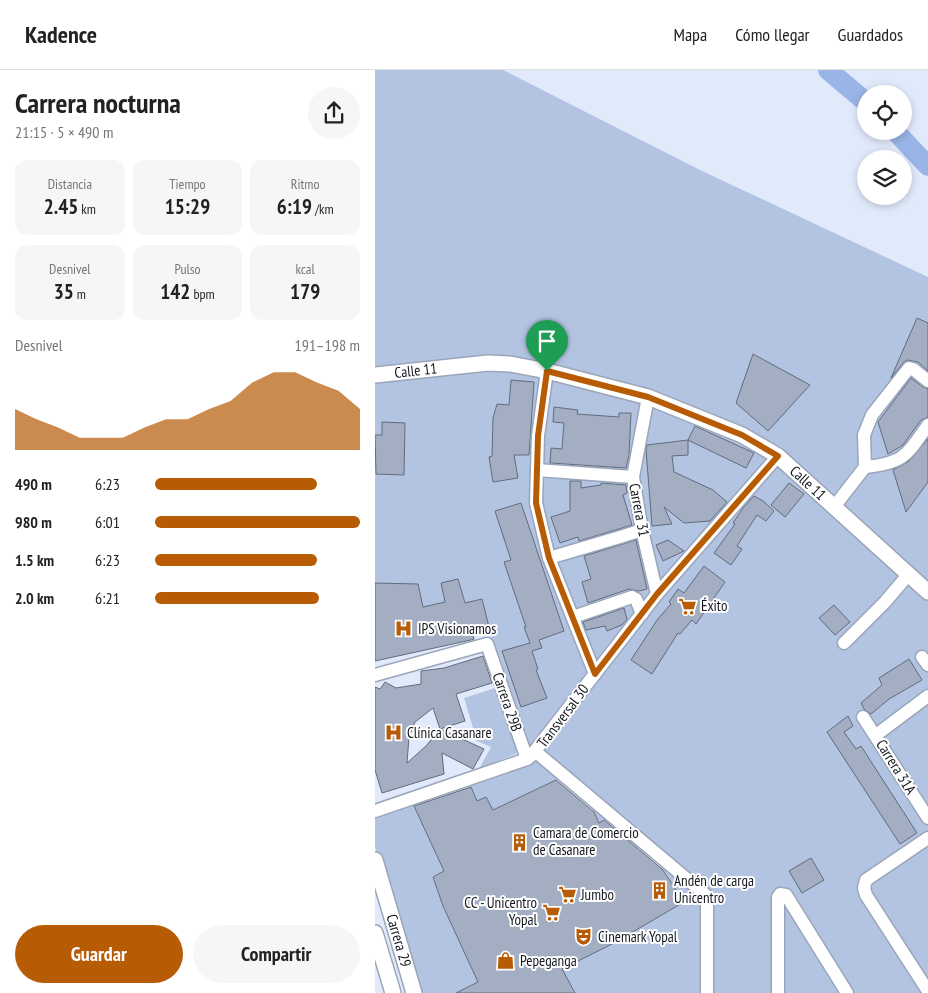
<!DOCTYPE html>
<html lang="es">
<head>
<meta charset="utf-8">
<style>
  :root { --surface:#fff; --page:#f6f6f6; --text:#222; --muted:#767676; --line:#e0e0e0; --accent:#b75b04 }
  body { margin:0; font-family:"PT Sans Narrow",sans-serif; background:var(--page); color:var(--text); height:100vh; display:flex; flex-direction:column; font-size:19px; white-space:nowrap }
  * { box-sizing:border-box; margin:0 }
  p { font-size:16px; color:var(--muted) }
  .icon { flex:none; width:28px; height:28px; fill:none; stroke:currentColor; stroke-width:2; stroke-linecap:round; stroke-linejoin:round }
  .map { position:relative; flex:1; overflow:hidden }
  .drawer { display:flex; flex-direction:column; background:var(--surface); width:375px }
  .drawer>* { flex:none }
  .controls { position:absolute; left:482px; top:15px; display:grid; gap:10px }
  .controls a { display:grid; place-items:center; width:55px; height:55px; border-radius:50%; background:var(--surface); box-shadow:0 2px 8px #0003; font-size:25px }
  .pin { position:absolute; display:grid; place-items:center; width:42px; height:42px; color:#fff; margin:-51px -21px; border-radius:50% 50% 50% 0; rotate:-45deg; box-shadow:0 0 5px #0007 }
  .pin .icon { rotate:45deg }
  .round { display:grid; place-items:center; flex:none; width:52px; height:52px; border-radius:26px; background:var(--page) }
  .overview { display:flex; align-items:center; justify-content:space-between; height:85px; padding:0 15px }
  h1 { font-size:28px; font-weight:700; line-height:38px }
  .stats { display:grid; grid-template-columns:repeat(3,1fr); gap:8px; height:85px; padding:5px 15px }
  .stats div { display:grid; align-content:center; border-radius:12px; background:var(--page); text-align:center }
  .stats b { font-size:21px; font-weight:700 }
  .stats small { font-size:14px; font-weight:400 }
  .stats p { font-size:14px }
  .chart { height:140px; padding:10px 15px }
  .chart p { display:flex; justify-content:space-between }
  .chart svg { width:100%; height:90px; margin-top:5px; fill:var(--accent); opacity:.7 }
  .cta { display:flex; gap:10px; margin-top:auto; padding:10px 15px }
  .cta a { flex:1; height:58px; border-radius:30px; background:var(--accent); color:#fff; font-size:20px; font-weight:700; line-height:58px; text-align:center }
  .cta a+a { background:var(--page); color:var(--text) }
  ul { padding:0 15px; list-style:none; font-size:16px }
  li { display:grid; grid-template-columns:80px 60px 1fr; align-items:center; height:38px }
  li i { height:12px; border-radius:6px; background:var(--accent) }
  header { display:flex; align-items:center; gap:30px; box-sizing:border-box; height:70px; padding:0 25px; background:var(--surface); border-bottom:1px solid var(--line) }
  header strong { font-size:24px }
  nav { display:flex; gap:28px; margin-inline-start:auto; font-size:18px }
  main { display:flex; flex:1; min-height:0 }
  .map>svg:first-child { display:block }
</style>
</head>
<body>
<header>
<strong>Kadence</strong>
<nav><a>Mapa</a><a>Cómo llegar</a><a>Guardados</a></nav>
</header>
<main>
<section class="drawer">
<div class="overview"><div><h1>Carrera nocturna</h1><p>21:15 · 5 × 490 m</p></div><a class="round"><svg class="icon" aria-label="share" viewBox="0 0 24 24"><path d="M12 15V3M7 8l5-5 5 5M5 13v7h14v-7"/></svg></a></div>
<div class="stats">
<div><p>Distancia</p><b>2.45<small> km</small></b></div>
<div><p>Tiempo</p><b>15:29</b></div>
<div><p>Ritmo</p><b>6:19<small> /km</small></b></div>
</div>
<div class="stats">
<div><p>Desnivel</p><b>35<small> m</small></b></div>
<div><p>Pulso</p><b>142<small> bpm</small></b></div>
<div><p>kcal</p><b>179</b></div>
</div>
<div class="chart"><p><span>Desnivel</span>191–198 m</p>
<svg viewBox="0 0 160 44" preserveAspectRatio="none"><path d="M0 44V24L10 29L20 33L30 38L40 38L50 38L60 33L70 29L80 29L90 24L100 20L110 11L120 6L130 6L140 11L150 15L160 24V44z"/></svg>
</div>
<ul>
<li><b>490 m</b>6:23<i style="width:79%"></i></li>
<li><b>980 m</b>6:01<i style="width:100%"></i></li>
<li><b>1.5 km</b>6:23<i style="width:79%"></i></li>
<li><b>2.0 km</b>6:21<i style="width:80%"></i></li>
</ul>
<div class="cta"><a>Guardar</a><a>Compartir</a></div>
</section>
<div class="map">
<svg width="553" height="923" viewBox="0 0 553 923">
  <rect width="100%" height="100%" fill="#e1eafb"/>
  <g fill="#b3c4e3">
    <polygon points="0,0 128,0 325,100 553,207 553,923 200,923 187,899 237,874 309,832 287,797 230,750 224,753 215,731 187,707 118,740 111,727 102,731 94,712 156,686 117,569 107,529 90,533 83,509 66,514 70,532 48,537 0,513"/>
    <polygon points="123,617 145,682 104,699 116,677 102,671 89,628"/>
    <polygon points="37,732 69,801 58,807 68,836 103,912 81,923 43,923 0,777 0,744"/>
  </g>
  <g fill="none" stroke-linecap="round" stroke-linejoin="round">
    <g stroke="#99b4e7" stroke-width="20">
      <polyline points="453,0 491,32"/>
      <polyline points="520,61 553,96"/>
    </g>
  </g>
  <g fill="#a3aec2" stroke="#616b7d" fill-rule="evenodd">
    <polygon points="542,248 553,253 553,301 543,292 532,290 528,293 516,308"/>
    <polygon points="378,284 435,315 393,361 361,333"/>
    <polygon points="536,308 548,317 553,319 553,347 546,350 528,375 513,384 503,352"/>
    <polygon points="136,310 159,312 154,385 139,385 143,408 118,412 114,387 117,386 118,348 122,334 134,335"/>
    <polygon points="179,337 203,340 202,344 244,347 244,343 256,343 254,385 251,398 175,393 176,378 187,379 189,353 178,352"/>
    <polygon points="7,352 30,353 29,405 1,404 0,365 7,365"/>
    <polygon points="320,356 379,383 371,398 313,370"/>
    <polygon points="553,369 553,412 531,442 518,400 533,392"/>
    <polygon points="313,370 313,385 297,386 299,402 338,420 352,432 335,451 309,453 289,437 297,454 277,456 271,380 272,375"/>
    <polygon points="195,411 206,411 206,418 226,415 226,413 251,415 252,423 248,425 257,455 204,471 203,467 185,473 176,447 195,441"/>
    <polygon points="414,413 429,424 410,447 396,435"/>
    <polygon points="379,426 388,431 399,441 391,451 382,445 362,476 367,479 356,495 339,483 360,454 358,453 368,438"/>
    <polygon points="146,433 189,561 164,570 167,578 157,581 163,599 161,600 172,628 146,637 127,581 155,573 149,557 151,557 129,492 136,490 120,441"/>
    <polygon points="261,470 272,519 264,521 254,519 213,533 207,512 216,509 209,486"/>
    <polygon points="293,470 309,481 288,491 281,475"/>
    <polygon points="329,496 350,512 321,554 317,550 305,564 303,563 277,604 256,590 282,550 296,534 294,532 303,519 309,523"/>
    <polygon points="83,509 90,533 107,529 115,561 98,565 99,569 96,570 0,591 0,513 43,514 48,537 70,532 66,513"/>
    <polygon points="459,535 475,552 460,565 444,548"/>
    <polygon points="249,538 252,549 247,555 232,561 230,556 211,560 208,552"/>
    <path d="M 108,586 L 117,613 L 81,624 L 90,651 L 65,659 L 109,679 L 98,699 L 67,683 L 69,704 L 7,723 L 0,700 L 0,617 L 5,619 L 10,612 L 21,618 L 46,614 L 46,601 L 69,598 ZM 58,638 L 65,659 L 51,676 L 32,693 L 34,667 L 40,652 Z"/>
    <polygon points="534,589 547,610 514,629 496,644 489,639 486,633 507,615 504,608"/>
    <polygon points="473,646 478,656 469,662 481,679 486,676 542,763 525,774 452,662"/>
    <polygon points="181,710 219,742 224,753 229,750 288,800 309,832 237,874 187,899 200,923 81,923 103,912 68,836 58,807 69,801 39,736 96,717 102,731 111,727 118,740"/>
    <polygon points="436,788 449,810 427,823 414,801"/>
  </g>
  <g fill="none" stroke-linecap="round" stroke-linejoin="round">
    <defs>
      <g id="minor">
        <polyline points="172,301 163,366 161,433 174,488 220,604"/>
        <polyline points="273,327 258,407 267,460 282,524"/>
        <path d="M 490,397 C 529,393 531,386 553,355"/>
        <polyline points="162,400 258,407"/>
        <polyline points="459,437 490,397 489,365 497,345 534,298 538,299 553,311"/>
        <polyline points="174,488 245,467 267,460"/>
        <polyline points="198,547 257,527 261,529 267,544"/>
        <polyline points="469,573 510,532 533,505"/>
        <polyline points="547,587 553,595"/>
        <polyline points="0,605 112,574 152,689"/>
        <polyline points="488,647 553,748"/>
        <polyline points="501,665 553,626"/>
        <polyline points="161,682 332,826 332,923"/>
        <polyline points="0,741 152,689 156,686 282,524 403,386"/>
        <polyline points="553,768 491,810 489,818 491,825 553,921"/>
        <polyline points="403,923 403,827 405,824 411,825 472,923"/>
      </g>
      <g id="major">
        <path id="s1" d="M 0,305 L 113,293 L 135,294 L 172,301 L 273,327 L 367,365 L 403,386 L 553,522"/>
        <path id="s2" d="M 0,790 L 39,923"/>
        <polyline points="0,863 18,923"/>
      </g>
    </defs>
    <use href="#minor" stroke="#9aa5b9" stroke-width="15"/>
    <use href="#major" stroke="#9aa5b9" stroke-width="18"/>
    <use href="#minor" stroke="#fff" stroke-width="12"/>
    <use href="#major" stroke="#fff" stroke-width="15"/>
  </g>
  <g fill="none" stroke-linecap="round" stroke-linejoin="round">
    <defs>
      <polygon id="route" points="172,301 273,327 367,365 403,386 282,524 220,604 174,488 161,433 163,366"/>
    </defs>
    <use href="#route" stroke="#fff" stroke-width="10"/>
    <use href="#route" stroke="#b75b04" stroke-width="6"/>
  </g>
  <defs>
    <symbol id="supermarket-bare" viewBox="-9 -9 18 18"><path d="M-6-5.5h2.5l.6 2H6L4.5 2H-2.5L-4.4-4H-6ZM-1.5 3.2a1.3 1.3 0 1 0 .1 0ZM3 3.2a1.3 1.3 0 1 0 .1 0Z" fill="#b75b04" stroke="#fff" stroke-width="2.5" paint-order="stroke"/></symbol>
    <symbol id="hospital-bare" viewBox="-9 -9 18 18"><path d="M-5-5h3v3.5h4V-5h3V5h-3V1.5h-4V5h-3Z" fill="#b75b04" stroke="#fff" stroke-width="2.5" paint-order="stroke"/></symbol>
    <symbol id="building-bare" viewBox="-9 -9 18 18"><path d="M-4-6H4V6H1V3H-1V6H-4ZM-2.5-4.3h1.7v1.8h-1.7ZM.8-4.3h1.7v1.8H.8ZM-2.5-1h1.7V.8h-1.7ZM.8-1h1.7V.8H.8Z" fill="#b75b04" stroke="#fff" stroke-width="2.5" paint-order="stroke"/></symbol>
    <symbol id="theatre-bare" viewBox="-9 -9 18 18"><path d="M-5-5.5Q0-4 5-5.5V0Q5 5 0 6Q-5 5-5 0ZM-3.3-2.5H-1v1.5H-3.3ZM1-2.5H3.3v1.5H1ZM-2.8 1Q0 5.5 2.8 1Z" fill="#b75b04" stroke="#fff" stroke-width="2.5" paint-order="stroke"/></symbol>
    <symbol id="shop-bare" viewBox="-9 -9 18 18"><path d="M-5-2.5h2.3a2.7 3.5 0 0 1 5.4 0H5L5.5 6h-11ZM-1.5-2.5h3a1.5 2.3 0 0 0-3 0Z" fill="#b75b04" stroke="#fff" stroke-width="2.5" paint-order="stroke"/></symbol>
  </defs>
  <g fill-rule="evenodd">
    <use href="#supermarket-bare" x="300" y="524" width="25" height="25"/>
    <use href="#hospital-bare" x="16" y="546" width="25" height="25"/>
    <use href="#hospital-bare" x="6" y="650" width="25" height="25"/>
    <use href="#building-bare" x="132" y="760" width="25" height="25"/>
    <use href="#building-bare" x="272" y="808" width="25" height="25"/>
    <use href="#supermarket-bare" x="180" y="812" width="25" height="25"/>
    <use href="#supermarket-bare" x="164" y="830" width="25" height="25"/>
    <use href="#theatre-bare" x="196" y="854" width="25" height="25"/>
    <use href="#shop-bare" x="118" y="878" width="25" height="25"/>
  </g>
  <g text-anchor="middle" stroke-width="4" stroke-linejoin="round" paint-order="stroke">
    <g font-size="15" fill="#14181f" stroke="#fff">
      <text dy="5" stroke="none"><textPath href="#s1" startOffset="41">Calle 11</textPath></text>
      <text dy="5" stroke="none"><textPath href="#s1" startOffset="461">Calle 11</textPath></text>
      <text transform="translate(264 440) rotate(79)" y="5">Carrera 31</text>
      <text transform="translate(132 632) rotate(71)" y="5">Carrera 29B</text>
      <text transform="translate(188 646) rotate(-53)" y="5">Transversal 30</text>
      <text transform="translate(521 697) rotate(58)" y="5">Carrera 31A</text>
      <text dy="5" stroke="none"><textPath href="#s2" startOffset="84">Carrera 29</textPath></text>
    </g>
    <g font-size="15" fill="#14181f" stroke="#fff" text-anchor="start">
      <text x="326" y="541">Éxito</text>
      <text x="43" y="564">IPS Visionamos</text>
      <text x="32" y="668">Clínica Casanare</text>
      <text x="158" y="768">Camara de Comercio<tspan x="158" dy="17">de Casanare</tspan></text>
      <text x="299" y="816">Andén de carga<tspan x="299" dy="17">Unicentro</tspan></text>
      <text x="206" y="830">Jumbo</text>
      <text x="162" y="838" text-anchor="end">CC - Unicentro<tspan x="162" dy="17">Yopal</tspan></text>
      <text x="223" y="872">Cinemark Yopal</text>
      <text x="145" y="896">Pepeganga</text>
    </g>
  </g>
</svg>
<div class="controls">
<a><svg class="icon" aria-label="locate" viewBox="0 0 24 24"><circle cx="12" cy="12" r="6"/><path d="M12 2v4M12 18v4M2 12h4M18 12h4"/></svg></a>
<a><svg class="icon" aria-label="layers" viewBox="0 0 24 24"><path d="M12 4l9 5-9 5-9-5zM3 14l9 5 9-5"/></svg></a>
</div>
<div class="pin" style="left:172px;top:301px;background:#1e9e55"><svg class="icon" aria-label="arrive" viewBox="0 0 24 24"><path d="M6 21V4h12l-3 4 3 4H6"/></svg></div>
</div>
</main>
</body>
</html>
